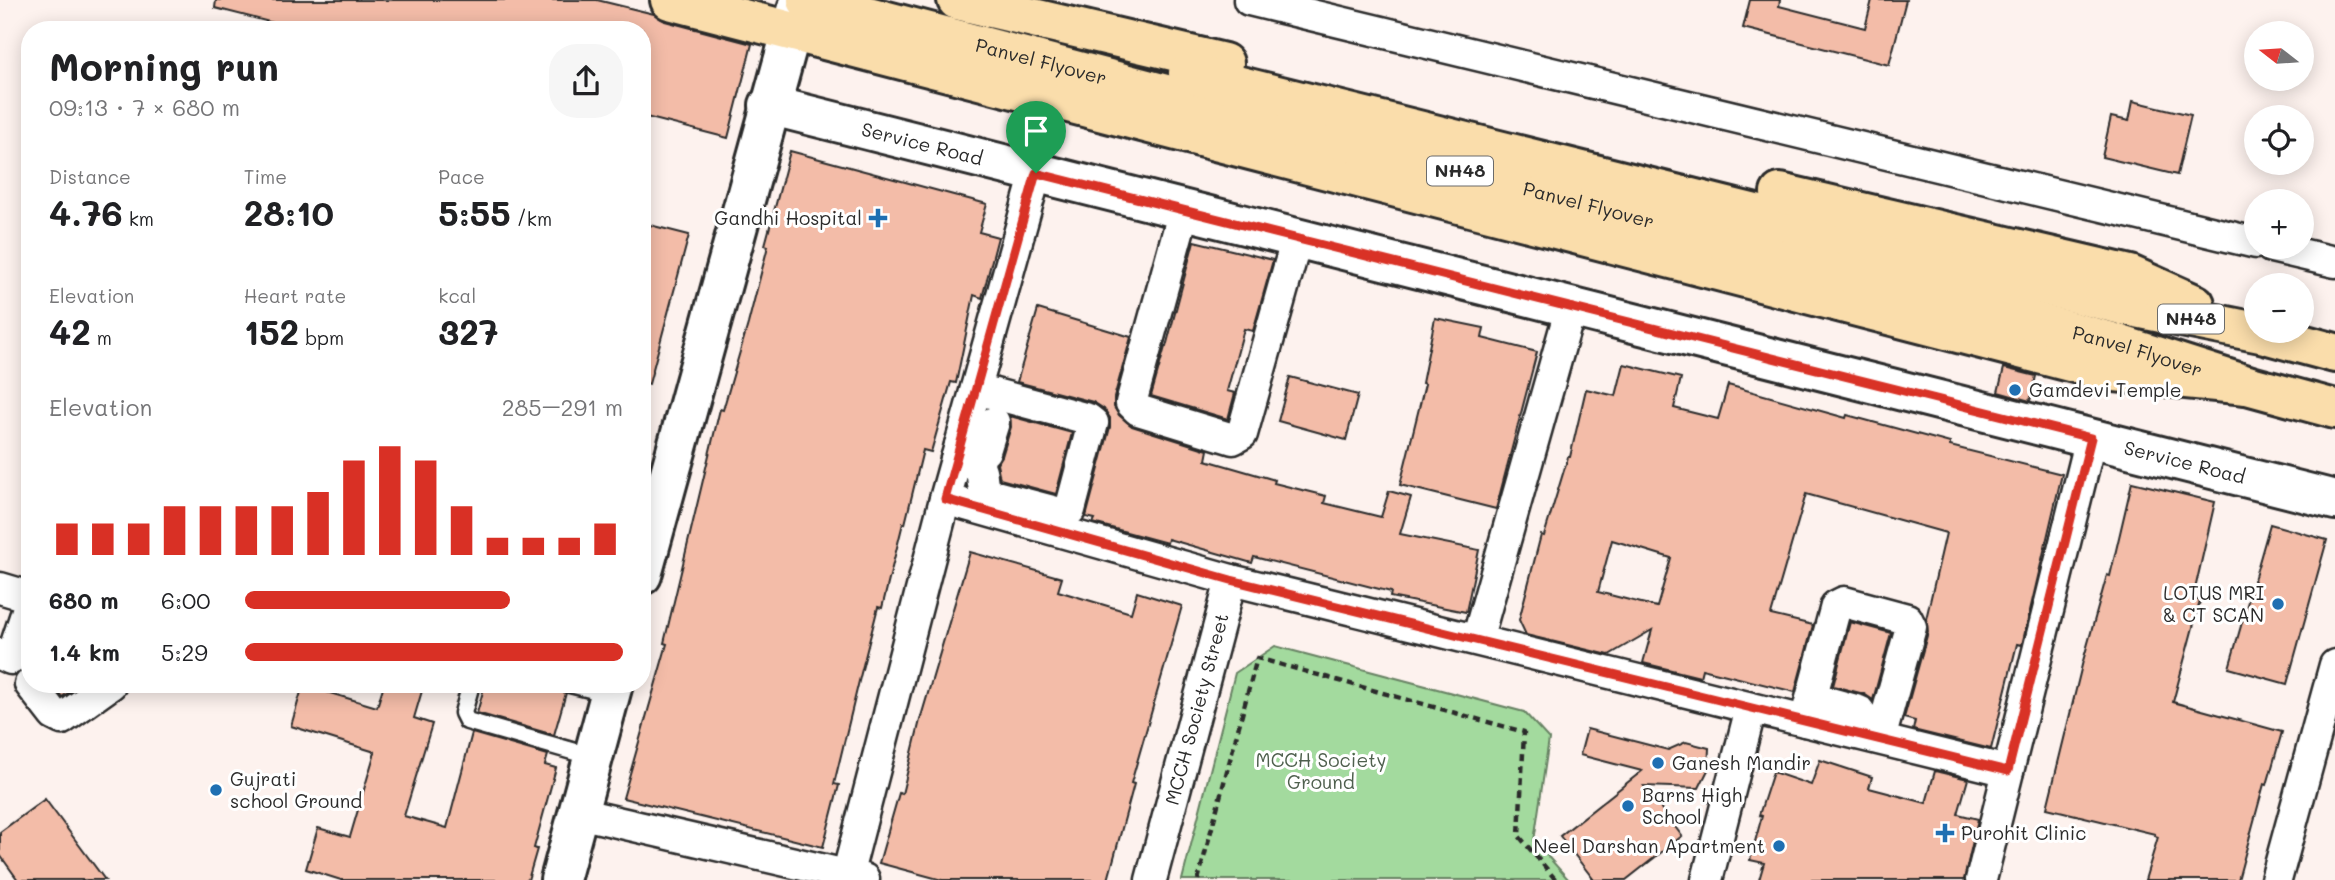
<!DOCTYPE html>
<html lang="en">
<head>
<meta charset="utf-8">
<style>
  :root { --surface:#fff; --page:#f6f6f6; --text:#202124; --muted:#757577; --accent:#d93025 }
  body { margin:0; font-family:Mali,sans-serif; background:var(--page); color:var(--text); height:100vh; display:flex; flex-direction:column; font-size:26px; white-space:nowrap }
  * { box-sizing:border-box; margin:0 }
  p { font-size:23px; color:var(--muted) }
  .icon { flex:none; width:38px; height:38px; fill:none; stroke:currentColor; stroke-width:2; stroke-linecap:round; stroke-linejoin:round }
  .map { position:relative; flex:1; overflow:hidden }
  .sheet { position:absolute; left:21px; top:21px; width:630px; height:672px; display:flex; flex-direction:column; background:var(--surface); border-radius:28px; box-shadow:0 4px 18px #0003 }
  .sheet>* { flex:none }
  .needle { width:46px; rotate:287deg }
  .fabs { position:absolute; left:2244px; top:21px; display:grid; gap:14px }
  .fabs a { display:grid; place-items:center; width:70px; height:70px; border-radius:50%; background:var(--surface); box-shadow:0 4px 18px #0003; font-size:35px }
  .pin { position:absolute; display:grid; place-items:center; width:60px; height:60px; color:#fff; margin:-72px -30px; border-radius:50% 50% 50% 0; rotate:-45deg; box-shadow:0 0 7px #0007 }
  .pin .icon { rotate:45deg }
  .round { display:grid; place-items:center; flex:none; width:74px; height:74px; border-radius:28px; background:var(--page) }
  .overview { display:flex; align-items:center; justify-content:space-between; height:119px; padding:0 28px }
  h1 { font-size:38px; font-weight:700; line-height:52px }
  .figures { display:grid; grid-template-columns:repeat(3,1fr); gap:10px; height:119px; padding:7px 28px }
  .figures div { display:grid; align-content:center }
  .figures b { font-size:35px; font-weight:700 }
  .figures small { font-size:19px; font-weight:400 }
  .figures p { font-size:19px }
  .chart { height:196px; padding:14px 28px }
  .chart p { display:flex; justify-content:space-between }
  .chart svg { width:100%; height:126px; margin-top:7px; stroke:var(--accent); stroke-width:6 }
  ul { padding:0 28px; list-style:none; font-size:23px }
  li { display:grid; grid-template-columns:112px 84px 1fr; align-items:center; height:52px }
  li i { height:18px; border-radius:9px; background:var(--accent) }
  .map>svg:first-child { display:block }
</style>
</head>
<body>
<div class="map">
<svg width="2335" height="880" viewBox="0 0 2335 880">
  <rect width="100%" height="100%" fill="#fdf2ee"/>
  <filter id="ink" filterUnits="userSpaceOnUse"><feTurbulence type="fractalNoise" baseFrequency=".0143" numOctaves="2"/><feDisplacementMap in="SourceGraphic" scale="14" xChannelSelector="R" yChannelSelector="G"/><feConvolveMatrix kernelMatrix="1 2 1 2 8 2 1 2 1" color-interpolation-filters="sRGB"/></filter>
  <g filter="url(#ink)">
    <polygon fill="#a3da9e" stroke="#678264" stroke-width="2" points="1275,646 1524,712 1549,739 1534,841 1569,880 1182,880 1235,673"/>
    <g fill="#f3bca8" stroke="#2b2b2b" stroke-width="2" fill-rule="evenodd">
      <polygon points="216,0 597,0 654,14 665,21 752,44 728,138 642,116 642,30 301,30 215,8"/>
      <polygon points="1750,0 1780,0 1779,6 1865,28 1872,0 1906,0 1889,65 1743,28"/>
      <polygon points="2133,101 2191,115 2177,175 2102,157 2111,117 2129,121"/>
      <polygon points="790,151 987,204 979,232 998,237 982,298 974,295 956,383 951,382 931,452 923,450 905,524 903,523 882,608 878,607 860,677 834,784 839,785 823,847 623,798 667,644 664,643 720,409 723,410 748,324 768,246 765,245"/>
      <polygon points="642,223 689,235 649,384 642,383"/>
      <polygon points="1194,241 1273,260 1253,331 1244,329 1227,391 1235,393 1228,419 1151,396 1165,347 1166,347"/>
      <polygon points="1038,309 1131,337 1114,398 1114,407 1119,415 1132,426 1208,450 1206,460 1275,480 1274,483 1326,496 1324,503 1381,517 1389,491 1411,497 1400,534 1479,550 1466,612 1390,597 1391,592 1254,557 1252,563 1168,539 1167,543 1093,523 1095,519 1086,517 1110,427 1110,418 1104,409 1093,402 1017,382"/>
      <polygon points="1435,318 1484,328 1482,338 1537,352 1496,509 1400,485 1425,384 1422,383"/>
      <path d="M 1624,364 L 1681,378 L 1674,408 L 1718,419 L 1728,385 L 1846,418 L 1847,415 L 1950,443 L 1950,446 L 2062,474 L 2022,645 L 2017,644 L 1991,749 L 1913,730 L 1915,721 L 1904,718 L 1928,632 L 1926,619 L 1946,533 L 1806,494 L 1771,615 L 1813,625 L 1795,692 L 1702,669 L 1700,677 L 1643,663 L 1652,630 L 1609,655 L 1526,635 L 1519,620 L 1541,535 L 1544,536 L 1568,457 L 1570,457 L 1586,389 L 1616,396 ZM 1612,540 L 1671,558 L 1657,607 L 1598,592 Z"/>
      <polygon points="2004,368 2036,376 2030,401 1998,392"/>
      <polygon points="1290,377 1358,395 1346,440 1278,421"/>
      <polygon points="1010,416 1072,433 1056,494 1000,479 997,464 1002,456 1011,427"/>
      <polygon points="2132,482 2215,502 2193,598 2200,601 2173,702 2282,732 2267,785 2264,784 2238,880 2145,880 2158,837 2155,836 2155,834 2047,808 2083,661 2107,575 2110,576"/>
      <polygon points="2270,524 2327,540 2287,684 2229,668"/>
      <polygon points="970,552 1062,578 1058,591 1131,613 1137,592 1182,606 1131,783 1134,784 1108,880 942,880 879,863 899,793 902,794 920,720"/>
      <polygon points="1850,622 1891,633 1873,700 1864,694 1833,686"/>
      <polygon points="52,684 81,684 62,697"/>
      <polygon points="384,684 424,684 414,718 432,724 404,816 447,828 472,733 548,755 545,765 556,768 534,848 537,849 528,880 341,880 306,869 318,828 350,837 375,752 291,726 303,685 377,707"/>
      <polygon points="485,684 532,684 566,693 554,735 477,713"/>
      <polygon points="1587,729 1668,750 1686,742 1709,748 1708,770 1699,788 1644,786 1682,836 1626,880 1594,880 1560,836 1642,771 1580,755"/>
      <polygon points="1820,760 1872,777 1869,788 1926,803 1935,771 1968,779 1958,814 1978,819 1964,880 1759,880 1764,863 1750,860 1762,816 1759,815 1773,772 1811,785"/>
      <polygon points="45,799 105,880 18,880 0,855 0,832"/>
    </g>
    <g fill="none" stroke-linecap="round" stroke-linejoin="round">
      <defs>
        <g id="lane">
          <polyline points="471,684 463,713 467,721 593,757"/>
          <polyline points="570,684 610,694"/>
        </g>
        <g id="street">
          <polyline points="1249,0 2256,243"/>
          <polyline points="1184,210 1131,403 1138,410 1233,439 1242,434 1297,238"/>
          <polyline points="2271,247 2335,262"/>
          <polyline points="960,445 985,451 994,422"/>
          <path d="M 956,459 L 979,466 C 985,476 979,484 988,494 L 1064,514 L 1070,510 L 1093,423 L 1088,419 L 976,389"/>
          <polyline points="945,499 1231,580 2008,771"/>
          <polyline points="0,588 27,596 30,601"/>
          <polyline points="1477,640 1571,307"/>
          <polyline points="0,654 11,659 30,602"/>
          <polyline points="30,684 54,715 62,719 111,684"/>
          <polyline points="1812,698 1859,711 1862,715 1858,734"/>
          <polyline points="1805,721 1836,606 1844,602 1907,619 1911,627 1880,739"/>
          <polyline points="578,813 864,879"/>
          <polyline points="846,880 945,499 1036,173"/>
          <path id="s1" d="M 1151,880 L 1231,580"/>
          <polyline points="1707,880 1751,708"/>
          <polyline points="1981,880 2091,438"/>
          <polyline points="2276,880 2335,665"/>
        </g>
        <g id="secondary">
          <path id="s2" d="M 769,105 L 2335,500"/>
          <polyline points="642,575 800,0"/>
          <polyline points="560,880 613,684"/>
        </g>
        <g id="highway">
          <polyline points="670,0 2105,371 2247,385"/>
          <path id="s3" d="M 807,0 L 2112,342 L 2247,385 L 2335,409"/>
          <polyline points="957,0 1224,63"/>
          <polyline points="1188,73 2122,305 2261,333 2335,353"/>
          <polyline points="1780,193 2130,275 2195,304"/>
        </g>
      </defs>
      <use href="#lane" stroke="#2b2b2b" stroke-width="21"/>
      <use href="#street" stroke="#2b2b2b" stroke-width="35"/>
      <use href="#secondary" stroke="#2b2b2b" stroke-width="44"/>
      <use href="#highway" stroke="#2b2b2b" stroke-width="44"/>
      <polyline stroke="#2b2b2b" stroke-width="4.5" stroke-dasharray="7 5" stroke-linecap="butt" points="1198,880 1257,658 1524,732 1519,836 1556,880"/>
      <use href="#lane" stroke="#fff" stroke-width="16"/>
      <use href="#street" stroke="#fff" stroke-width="30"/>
      <use href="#secondary" stroke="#fff" stroke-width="38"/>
      <use href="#highway" stroke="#faddab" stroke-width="38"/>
    </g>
  </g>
  <g fill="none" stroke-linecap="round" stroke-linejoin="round" filter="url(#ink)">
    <defs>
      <polygon id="route" points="1036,173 2091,438 2008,771 1231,580 945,499"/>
    </defs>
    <use href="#route" stroke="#fff" stroke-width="14"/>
    <use href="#route" stroke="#d93025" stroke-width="9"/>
  </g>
  <g fill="#1f6fb2" stroke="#fff" stroke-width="2.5">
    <path d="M874.5 207.5h7v7h7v7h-7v7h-7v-7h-7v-7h7z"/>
    <circle cx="2015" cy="390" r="7"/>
    <circle cx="2278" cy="604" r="7"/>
    <circle cx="1658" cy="763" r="7"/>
    <circle cx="216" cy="790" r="7"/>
    <circle cx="1628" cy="806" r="7"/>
    <path d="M1941.5 822.5h7v7h7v7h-7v7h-7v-7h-7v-7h7z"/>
    <circle cx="1779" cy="846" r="7"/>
  </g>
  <g text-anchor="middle" stroke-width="6" stroke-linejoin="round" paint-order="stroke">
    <g fill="#fff" stroke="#6b6b6b" stroke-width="2">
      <rect x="1427" y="156.5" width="66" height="29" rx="5"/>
      <rect x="2158" y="304.5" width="66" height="29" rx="5"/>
    </g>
    <g font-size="18" font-weight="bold" fill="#2b2b2b">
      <text x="1460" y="177">NH48</text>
      <text x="2191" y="325">NH48</text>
    </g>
    <g font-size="19" fill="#2b2b2b" stroke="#fff">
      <text dy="7" stroke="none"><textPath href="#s3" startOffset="242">Panvel Flyover</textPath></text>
      <text dy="7" stroke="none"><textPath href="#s2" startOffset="158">Service Road</textPath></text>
      <text dy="7" stroke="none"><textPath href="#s3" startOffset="808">Panvel Flyover</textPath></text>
      <text dy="7" stroke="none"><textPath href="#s3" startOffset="1376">Panvel Flyover</textPath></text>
      <text dy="7" stroke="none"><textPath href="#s2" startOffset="1460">Service Road</textPath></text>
      <text dy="7" stroke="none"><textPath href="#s1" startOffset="177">MCCH Society Street</textPath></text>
    </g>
    <g font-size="19" fill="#2b2b2b" stroke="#fff" text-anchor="start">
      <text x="862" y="225" text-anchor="end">Gandhi Hospital</text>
      <text x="2029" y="397">Gamdevi Temple</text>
      <text x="2264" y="600" text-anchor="end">LOTUS MRI<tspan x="2264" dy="22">&amp; CT SCAN</tspan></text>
      <text x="1672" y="770">Ganesh Mandir</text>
      <text x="230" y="786">Gujrati<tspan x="230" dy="22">school Ground</tspan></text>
      <text x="1642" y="802">Barns High<tspan x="1642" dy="22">School</tspan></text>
      <text x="1961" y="840">Purohit Clinic</text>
      <text x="1765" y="853" text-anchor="end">Neel Darshan Apartment</text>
    </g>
    <g font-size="19" fill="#4f604e" stroke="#fff">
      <text x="1321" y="767">MCCH Society<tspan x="1321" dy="22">Ground</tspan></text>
    </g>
  </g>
</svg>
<div class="fabs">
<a><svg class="needle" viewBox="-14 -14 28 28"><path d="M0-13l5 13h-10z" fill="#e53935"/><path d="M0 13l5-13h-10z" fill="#757577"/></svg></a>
<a><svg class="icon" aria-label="locate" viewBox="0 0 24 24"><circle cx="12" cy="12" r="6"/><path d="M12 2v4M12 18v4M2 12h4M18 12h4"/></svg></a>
<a>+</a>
<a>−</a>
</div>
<div class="pin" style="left:1036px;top:173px;background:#1e9e55"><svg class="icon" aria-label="arrive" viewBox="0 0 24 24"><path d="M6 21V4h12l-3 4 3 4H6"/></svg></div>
<section class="sheet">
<div class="overview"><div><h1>Morning run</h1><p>09:13 · 7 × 680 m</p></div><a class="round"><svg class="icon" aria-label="share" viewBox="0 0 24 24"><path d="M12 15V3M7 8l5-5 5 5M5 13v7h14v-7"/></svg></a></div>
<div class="figures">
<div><p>Distance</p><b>4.76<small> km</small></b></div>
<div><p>Time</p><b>28:10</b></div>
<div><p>Pace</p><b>5:55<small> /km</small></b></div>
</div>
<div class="figures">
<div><p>Elevation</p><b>42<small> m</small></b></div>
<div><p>Heart rate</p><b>152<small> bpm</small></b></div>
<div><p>kcal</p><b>327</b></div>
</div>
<div class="chart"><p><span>Elevation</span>285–291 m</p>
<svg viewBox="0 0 160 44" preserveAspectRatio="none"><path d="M5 44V33M15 44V33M25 44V33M35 44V27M45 44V27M55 44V27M65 44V27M75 44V22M85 44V11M95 44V6M105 44V11M115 44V27M125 44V38M135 44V38M145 44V38M155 44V33"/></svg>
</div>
<ul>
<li><b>680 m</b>6:00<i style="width:70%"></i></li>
<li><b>1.4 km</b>5:29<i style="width:100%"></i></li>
</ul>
</section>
</div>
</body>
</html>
